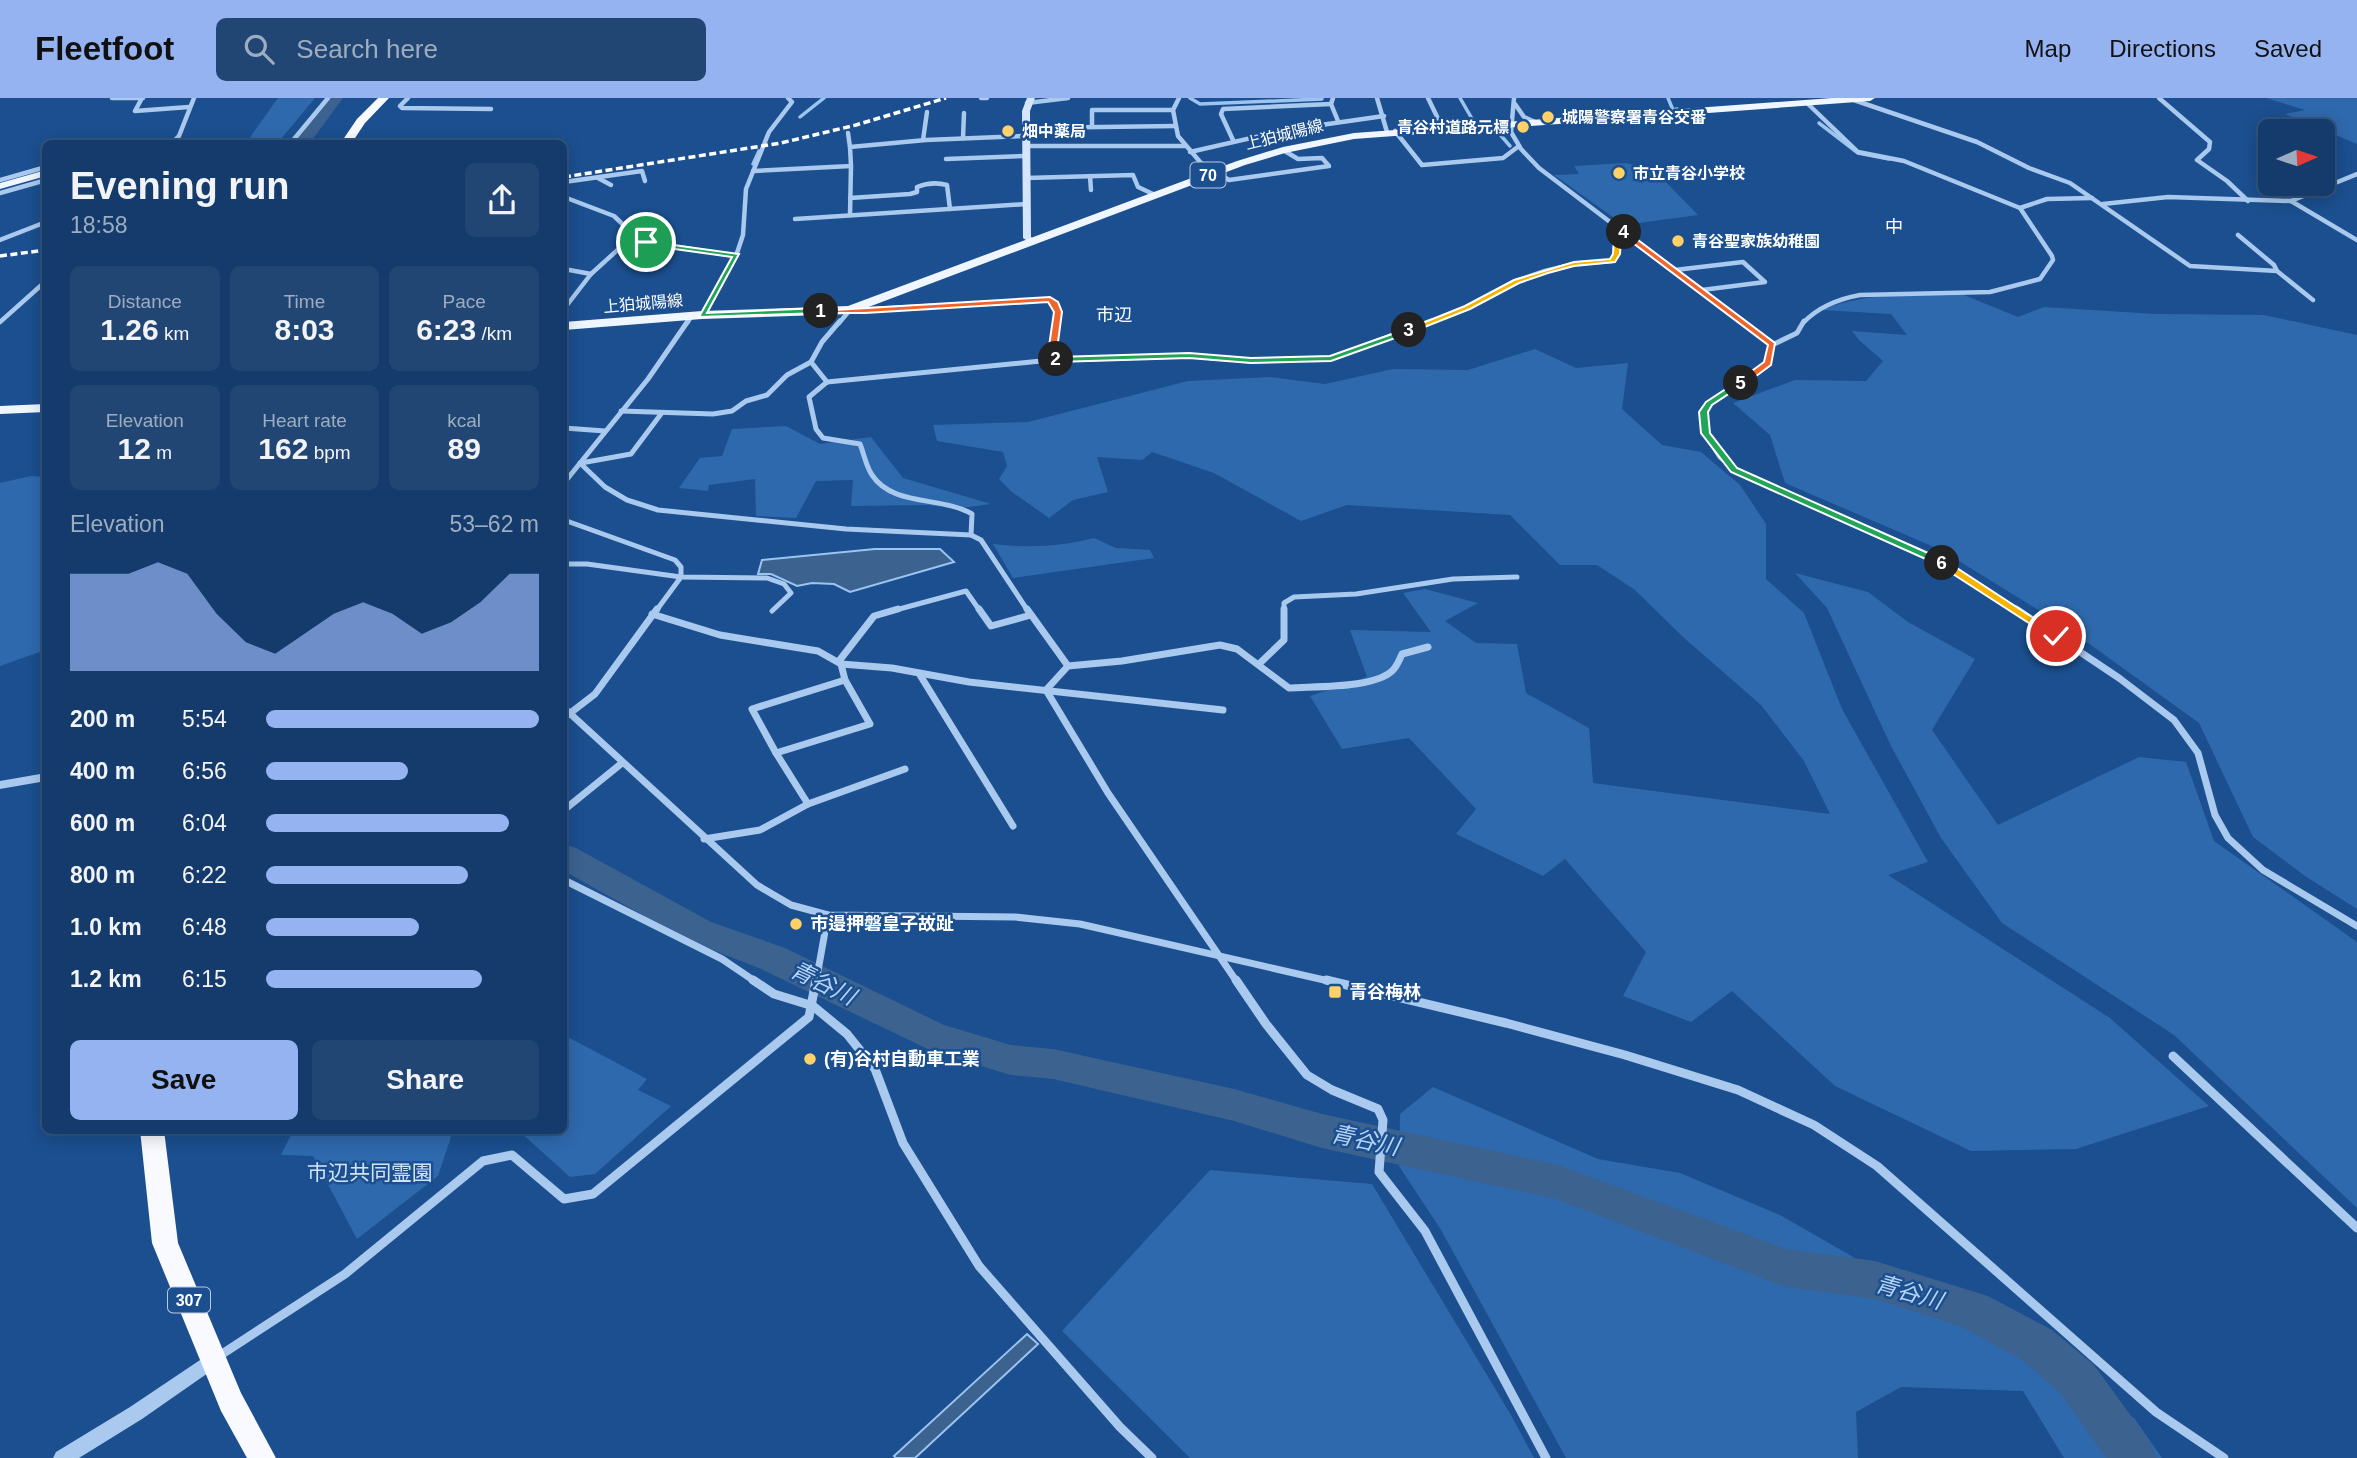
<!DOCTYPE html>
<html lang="en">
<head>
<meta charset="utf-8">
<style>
  :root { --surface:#143b6b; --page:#214673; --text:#f1f3f6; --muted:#9dadc1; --line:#33557e; --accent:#95b2f1 }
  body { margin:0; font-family:Helvetica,"Noto Sans JP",sans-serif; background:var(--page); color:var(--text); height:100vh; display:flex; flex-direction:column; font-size:26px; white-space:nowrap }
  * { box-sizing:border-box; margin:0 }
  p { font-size:23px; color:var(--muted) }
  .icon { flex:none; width:38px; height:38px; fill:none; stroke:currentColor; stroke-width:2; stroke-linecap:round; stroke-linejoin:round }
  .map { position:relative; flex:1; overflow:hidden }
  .side { position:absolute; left:42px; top:42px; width:525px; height:994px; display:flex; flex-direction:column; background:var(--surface); border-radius:10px; box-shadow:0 4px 18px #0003,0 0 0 2px var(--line) }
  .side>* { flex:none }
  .needle { width:46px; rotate:87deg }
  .fabs { position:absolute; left:2258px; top:21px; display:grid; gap:14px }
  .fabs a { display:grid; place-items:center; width:77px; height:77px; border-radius:10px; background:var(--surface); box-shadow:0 4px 18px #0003,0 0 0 2px var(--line); font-size:35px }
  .pin { position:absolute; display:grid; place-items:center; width:60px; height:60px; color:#fff; margin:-30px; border:4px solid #fff; border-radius:50%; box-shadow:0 2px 7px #0007 }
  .km { position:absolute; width:35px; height:35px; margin:-18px; border-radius:50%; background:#222; color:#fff; font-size:19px; line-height:35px; text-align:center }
  .round { display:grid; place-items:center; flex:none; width:74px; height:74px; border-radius:10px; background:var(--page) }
  .headline { display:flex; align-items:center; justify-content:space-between; height:119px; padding:0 28px }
  h1 { font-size:38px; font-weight:700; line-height:52px }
  .figures { display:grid; grid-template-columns:repeat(3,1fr); gap:10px; height:119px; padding:7px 28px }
  .figures div { display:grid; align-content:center; border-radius:10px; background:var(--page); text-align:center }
  .figures b { font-size:30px; font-weight:700 }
  .figures small { font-size:19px; font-weight:400 }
  .figures p { font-size:19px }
  .chart { height:196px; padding:14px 28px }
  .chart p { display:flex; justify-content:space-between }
  .chart svg { width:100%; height:126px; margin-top:7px; fill:var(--accent); opacity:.7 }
  .cta { display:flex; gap:14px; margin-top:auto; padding:14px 28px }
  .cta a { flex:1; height:80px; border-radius:10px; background:var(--accent); color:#111; font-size:28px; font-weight:700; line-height:80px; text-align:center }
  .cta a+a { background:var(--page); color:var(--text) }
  ul { padding:0 28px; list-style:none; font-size:23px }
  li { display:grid; grid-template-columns:112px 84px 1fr; align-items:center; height:52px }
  li i { height:18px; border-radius:9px; background:var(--accent) }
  header { display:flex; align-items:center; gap:42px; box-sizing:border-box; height:98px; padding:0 35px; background:var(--accent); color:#111 }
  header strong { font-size:33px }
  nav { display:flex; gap:38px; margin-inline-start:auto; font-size:24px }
  .search { width:490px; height:63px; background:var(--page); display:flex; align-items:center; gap:18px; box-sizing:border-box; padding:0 24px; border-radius:10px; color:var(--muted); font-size:26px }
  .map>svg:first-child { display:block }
</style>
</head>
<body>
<header>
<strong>Fleetfoot</strong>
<div class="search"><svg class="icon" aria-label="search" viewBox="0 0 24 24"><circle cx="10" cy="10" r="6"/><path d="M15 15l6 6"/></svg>Search here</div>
<nav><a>Map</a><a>Directions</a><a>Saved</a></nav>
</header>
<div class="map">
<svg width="2357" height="1360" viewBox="0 0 2357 1360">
  <rect width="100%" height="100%" fill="#1b4f8f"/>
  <g fill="#2e69ad">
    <polygon points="278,0 315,0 281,41 248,42"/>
    <polygon points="2266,0 2357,0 2357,46 2285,16 2305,12"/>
    <polygon points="1626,65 1654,72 1698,117 1624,127 1554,77 1579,76 1574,68"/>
    <path d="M 1964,197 L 2018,219 L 2044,209 L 2156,216 L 2264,217 L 2357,237 L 2357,811 L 2305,778 L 2253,739 L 2199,625 L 2066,529 L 1941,452 L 1785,385 L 1770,337 L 1733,305 L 1795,282 L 1866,283 L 1883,263 L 1859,242 L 1852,233 L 1907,237 L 1891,216 L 1822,212 C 1869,193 1915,198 1964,197 Z"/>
    <polygon points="1535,251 1576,270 1628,265 1622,311 1662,347 1701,354 1740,387 1766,426 1766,481 1804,515 1842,611 1928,764 1888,777 2110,920 2209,1008 2076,1051 1971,1053 1835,988 1732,893 1691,924 1623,898 1646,854 1565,761 1543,778 1456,736 1476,711 1409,640 1342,651 1310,598 1367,579 1350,532 1431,534 1403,495 1425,491 1478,505 1445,523 1476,545 1517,546 1526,595 1589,630 1593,685 1830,716 1804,663 1761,607 1683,539 1635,492 1597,467 1560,467 1510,417 1347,407 1301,423 1214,375 1152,354 1142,362 1097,359 1108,394 1073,402 1049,420 1012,394 999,381 1007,368 1003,354 937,343 933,327 1028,324 1188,283 1270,279 1325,286 1393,271 1468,272"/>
    <polygon points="786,328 820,346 871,339 903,380 991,406 955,411 929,407 851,408 853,382 816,383 796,420 756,418 755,381 709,387 708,393 679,390 700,360 722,358 732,331"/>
    <polygon points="31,378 45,379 45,552 0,568 0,385"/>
    <path d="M 1094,440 L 1116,450 L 1150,452 L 1154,460 L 1013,480 L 993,446 C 1029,450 1058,449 1094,440 Z"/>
    <polygon points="1795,475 1868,494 1908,524 1975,561 1932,632 1998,727 2139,659 2186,664 2214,743 2357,844 2357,1110 2174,937 2002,825 1941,740 1891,648 1827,510"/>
    <polygon points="564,937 647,981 638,992 671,1008 595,1076 570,1079 519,1033 564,1032"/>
    <polygon points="1433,989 1598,1061 1680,1075 1780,1117 2134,1320 2162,1360 2064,1360 2023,1293 1901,1289 1856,1314 1858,1360 1566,1360 1441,1132 1399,1068 1400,1016"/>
    <polygon points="293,1033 293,1032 453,1033 438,1078 357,1141 313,1058 281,1057"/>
    <polygon points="1210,1072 1372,1086 1511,1317 1534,1360 1190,1360 1062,1233"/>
  </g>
  <g fill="#3c6290" stroke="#9cc4f0" stroke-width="2">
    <polygon points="875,451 940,451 954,464 850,494 834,486 812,485 797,488 771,476 758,476 762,462"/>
    <polygon points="1027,1236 1038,1246 915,1360 896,1360 894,1358"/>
  </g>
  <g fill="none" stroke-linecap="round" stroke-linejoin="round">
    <g stroke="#9cc4f0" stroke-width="3.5">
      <polyline points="1190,0 1200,6 1322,1"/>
      <polyline points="1460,0 1475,26"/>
      <polyline points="1668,0 1673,12 1677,11"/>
      <polyline points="800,19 824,0"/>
      <polyline points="1819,25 1858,55 1889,61"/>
      <polyline points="1485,31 1497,33 1510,48"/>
      <polyline points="753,66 759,53"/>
    </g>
    <g fill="#3c6290" fill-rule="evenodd">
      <polygon points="326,0 343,0 309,46 290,46"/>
      <polygon points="564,746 576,750 711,824 785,850 944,927 1011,947 1053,951 1234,991 1322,1016 1558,1067 1786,1151 1875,1163 1988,1198 2052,1232 2094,1267 2150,1344 2157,1360 2106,1360 2062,1297 2022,1262 1962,1229 1875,1201 1786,1189 1556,1101 1322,1050 1234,1023 1053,981 1011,977 934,954 759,870 687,842 564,773"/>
    </g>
    <g stroke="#a9c9ee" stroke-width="4.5">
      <polyline points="112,0 143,0"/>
      <polyline points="142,0 135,13 189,9"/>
      <polyline points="408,0 400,8 402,10 491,11"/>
      <polyline points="981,0 987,0"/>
      <polyline points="1179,0 1173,12 1178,38 1201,65 1229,82 1329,68 1322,60 1298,61 1283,52"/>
      <polyline points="1333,0 1331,6 1338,23"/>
      <polyline points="1377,0 1387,34"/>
      <polyline points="1428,0 1442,29"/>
      <polyline points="1514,0 1511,34 1521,51 1539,70 1743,225"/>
      <polyline points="1848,0 1977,44 2029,70 2070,85 2190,168 2277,173 2313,202"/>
      <polyline points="2159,0 2210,44 2209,51 2197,62 2227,83 2248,103"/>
      <polyline points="1027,5 1068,0"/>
      <polyline points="1515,6 1524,19 1535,24"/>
      <polyline points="1808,6 1858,54 1904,63 2020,110 2047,101 2092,100"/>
      <polyline points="1092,29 1092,12 1173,12"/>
      <polyline points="1025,30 1176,28"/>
      <polyline points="1395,33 1422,67 1503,60 1519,48"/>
      <polyline points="848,35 850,49"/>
      <polyline points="963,40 964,15"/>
      <polyline points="923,42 927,14"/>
      <polyline points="1233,42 1221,16 1223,11 1331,6"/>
      <polyline points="171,46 179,38 194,0"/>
      <polyline points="290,46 328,0"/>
      <polyline points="1025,48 1186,48"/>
      <polyline points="1190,54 1286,32 1384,18"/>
      <polyline points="946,61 1025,58"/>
      <polyline points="753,73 851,68 850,49 926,42 1025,38"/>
      <polyline points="1090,78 1091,92"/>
      <polyline points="598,80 611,87"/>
      <polyline points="1026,80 1133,77 1138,89 1153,96"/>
      <polyline points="0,82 46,69"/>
      <polyline points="564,84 642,73 645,83"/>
      <polyline points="0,95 46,82"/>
      <polyline points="564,99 614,118 634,137 591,176 564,211"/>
      <path d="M 850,100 L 910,96 L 917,94 L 917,89 C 927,85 936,84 947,87 L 950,111"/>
      <polyline points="2291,103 2357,142"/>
      <polyline points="2103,106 2168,99 2291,103 2357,76"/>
      <polyline points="850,117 851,68"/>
      <polyline points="795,121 1026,106"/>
      <polyline points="634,137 646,144 736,158"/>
      <polyline points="2238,137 2274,167 2277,173"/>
      <polyline points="0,142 46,124"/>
      <polyline points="564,171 591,176"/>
      <polyline points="1675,172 1743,164 1765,184 1702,192"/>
      <polyline points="702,217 736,158 743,137 746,91 769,34 792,4 788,0"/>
      <polyline points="0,224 46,183"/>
      <polyline points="687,225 691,219"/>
      <polyline points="839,225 850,212 1050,202 1056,206 1056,225"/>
      <polyline points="1426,225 1467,210 1516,183 1545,173 1574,166 1612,163 1617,156 1617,138 1623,134"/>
      <path d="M 1803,225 C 1818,209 1838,201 1860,197 L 1990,194 L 2040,181 L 2053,162 L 2052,158 L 2020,110"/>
    </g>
    <g stroke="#a9c9ee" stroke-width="5">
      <polyline points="1741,223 1772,247"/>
      <polyline points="1772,247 1768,265 1709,306 1705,317 1707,339 1720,359 1739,374 1930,458 2019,513"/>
      <polyline points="1772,247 1797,235 1804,223"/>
      <polyline points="1051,262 1057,223"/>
      <polyline points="811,264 827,284 1051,262 1189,258 1251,263 1331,260 1431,223"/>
      <path d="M 827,284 L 809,299 L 816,331 L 823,340 L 860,346 C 864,356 866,368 872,377 C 893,409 942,398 972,416 L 971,437"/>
      <polyline points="621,313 713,316 732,313 746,303 767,297 787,277 811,264 822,244 840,223"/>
      <polyline points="564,330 605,333"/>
      <polyline points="580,365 605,389 627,402 658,412 846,431 971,437 981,442 1028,513"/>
      <polyline points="581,365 631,356 661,316"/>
      <polyline points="564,385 648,281 688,223"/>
      <polyline points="564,422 675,462 681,469 681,479 656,513"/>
      <polyline points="564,466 587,466 681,479 767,480 784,486 791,495 772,513"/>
      <polyline points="892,513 966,493 980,513"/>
      <polyline points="1284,513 1284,505 1294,499 1356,496 1453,481 1517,479"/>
    </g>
    <g stroke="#a9c9ee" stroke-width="7">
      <polyline points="979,511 991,528 1031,517"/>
      <polyline points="1027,511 1068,568 1046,592 1108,695 1237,884"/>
      <polyline points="2016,511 2119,580 2174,622 2198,655 2215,717 2228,740 2263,772 2357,828"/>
      <polyline points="652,516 720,537 818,553 841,566 892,570 969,584 1223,612"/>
      <polyline points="839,563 874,518 898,511"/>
      <polyline points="1259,566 1284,542 1284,511"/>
      <path d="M 1068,568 L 1122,563 L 1220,547 L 1237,551 L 1289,590 C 1314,588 1377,591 1394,571 C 1397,567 1400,561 1402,556 L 1428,549"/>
      <polyline points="920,577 1013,728"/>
      <polyline points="564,610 757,787 791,807 828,817 1015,819 1080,826 1333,884"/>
      <polyline points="569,616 595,596 657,511"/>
      <polyline points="776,655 752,611 845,582"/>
      <polyline points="808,706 905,671"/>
      <polyline points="564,712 622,665"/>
      <polyline points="704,741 760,732 808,706 776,655 870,626 845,582 841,566"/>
      <polyline points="564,782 722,861 756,884"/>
      <polyline points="816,884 828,817"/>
    </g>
    <g stroke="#a9c9ee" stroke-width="9">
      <polyline points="753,882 774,896 813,908 847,936 875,971 903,1045 979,1168 1120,1329 1152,1360"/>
      <polyline points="1236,882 1266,926 1307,977 1332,992 1378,1011 1383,1022 1379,1074 1425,1133 1546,1360"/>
      <polyline points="1326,882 1506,925 1625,957 1738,992 1814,1027 1877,1068 2156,1314 2224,1360"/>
      <polyline points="2173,958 2357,1130"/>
      <polyline points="219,1258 345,1176 483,1063 512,1057 564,1101 593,1096 809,919 816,882"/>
    </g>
    <g fill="#a9c9ee" fill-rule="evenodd">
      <polygon points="46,675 46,683 0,691 0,683"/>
      <polygon points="212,1254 218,1256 221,1262 218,1268 142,1321 79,1360 53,1360 56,1354 130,1309"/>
    </g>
    <polygon fill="#d6e6fa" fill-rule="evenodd" points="1027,0 1035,0 1030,13 1031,139 1037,144 1033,147 1023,140 1022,13"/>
    <g fill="#f0f6ff" fill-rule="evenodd">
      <polygon points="1832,0 1875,0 1870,3 1354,41 1285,55 1245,67 850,216 702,221 564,232 564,224 702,213 848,208 1237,63 1283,49 1354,35"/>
      <polygon points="46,72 46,78 0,91 0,85"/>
      <polygon points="46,306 46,314 0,316 0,308"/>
    </g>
    <g fill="#f8faff" fill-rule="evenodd">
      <polygon points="378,0 389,0 365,25 351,46 340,46 357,21"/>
      <polygon points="140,1032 164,1032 178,1145 241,1295 276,1360 247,1360 221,1313 152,1145"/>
    </g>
    <g stroke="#fff" stroke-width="3.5" stroke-dasharray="7 3.5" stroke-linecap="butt">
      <polyline points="564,79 781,45 856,27 946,0"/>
      <polyline points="0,158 46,152"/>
    </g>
  </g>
  <polygon fill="#22a559" stroke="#fff" stroke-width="2" points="644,143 739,156 707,215 821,210 825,213 821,215 699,219 732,159 646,147"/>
  <polygon fill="#f0652b" stroke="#fff" stroke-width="2" points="1050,199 1058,204 1062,214 1056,259 1060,261 1056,264 1047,262 1054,214 1048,204 865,215 821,215 817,213"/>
  <polygon fill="#22a559" stroke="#fff" stroke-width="2" points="1409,230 1412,234 1331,263 1251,265 1189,260 1056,264 1052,261 1056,259 1189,255 1251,260 1330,258"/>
  <polygon fill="#f5b400" stroke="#fff" stroke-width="2" points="1621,133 1627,134 1621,139 1620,156 1615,164 1574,168 1548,175 1519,185 1470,211 1412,234 1405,232 1465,208 1514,182 1574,164 1610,161 1613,156 1614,138"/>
  <polygon fill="#f0652b" stroke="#fff" stroke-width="2" points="1621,133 1626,133 1775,245 1771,267 1744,287 1738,287 1738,283 1764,264 1768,247 1621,136"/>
  <polygon fill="#22a559" stroke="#fff" stroke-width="2" points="1738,283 1745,285 1712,307 1708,314 1710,335 1737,370 1946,463 1946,467 1939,467 1731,374 1701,335 1699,314 1706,304"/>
  <polygon fill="#f5b400" stroke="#fff" stroke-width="2" points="1942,462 1946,463 2061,538 2052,540 1939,467 1937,465"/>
  <g fill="#ffd166" stroke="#1b4f8f" stroke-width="2.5">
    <circle cx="1548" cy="19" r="7"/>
    <circle cx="1523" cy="29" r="7"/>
    <circle cx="1008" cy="33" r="7"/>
    <circle cx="1619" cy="75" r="7"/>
    <circle cx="1678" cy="143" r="7"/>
    <circle cx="796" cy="826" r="7"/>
    <rect x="1328" y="887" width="14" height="14" rx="3.5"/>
    <circle cx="810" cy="961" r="7"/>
  </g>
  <g text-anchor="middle" stroke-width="5" stroke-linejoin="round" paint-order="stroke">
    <g font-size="16" font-weight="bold" fill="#fff" stroke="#1b4f8f" text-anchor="start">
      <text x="1562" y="25">城陽警察署青谷交番</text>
      <text x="1509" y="35" text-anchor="end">青谷村道路元標</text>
      <text x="1022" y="39">畑中薬局</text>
      <text x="1633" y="81">市立青谷小学校</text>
      <text x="1692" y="149">青谷聖家族幼稚園</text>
    </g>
    <g font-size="16" fill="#fff" stroke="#1b4f8f">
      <text transform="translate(1284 36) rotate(-14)" y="6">上狛城陽線</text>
      <text transform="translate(643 205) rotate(-5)" y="6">上狛城陽線</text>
    </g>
    <g fill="#1b4f8f" stroke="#bbcadd" stroke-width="2">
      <rect x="1190.5" y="64.5" width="35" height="25" rx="5"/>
      <rect x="168" y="1189.5" width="42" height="25" rx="5"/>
    </g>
    <g font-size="16" font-weight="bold" fill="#fff">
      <text x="1208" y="83">70</text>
      <text x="189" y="1208">307</text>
    </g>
    <g font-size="18" fill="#fff" stroke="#1b4f8f">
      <text x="1894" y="135">中</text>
      <text x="1114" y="223">市辺</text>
    </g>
    <g font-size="18" font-weight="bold" fill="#fff" stroke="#1b4f8f" text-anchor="start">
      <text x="810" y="832">市邉押磐皇子故趾</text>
      <text x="1349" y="900">青谷梅林</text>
      <text x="824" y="967">(有)谷村自動車工業</text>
    </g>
    <g font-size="21" fill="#cfe3fa" stroke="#1b4f8f">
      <text x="370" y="1082">市辺共同霊園</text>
    </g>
    <g font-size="23" font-style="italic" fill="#b5d3f5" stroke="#1b4f8f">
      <text transform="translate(823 885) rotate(26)" y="8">青谷川</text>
      <text transform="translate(1365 1042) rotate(12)" y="8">青谷川</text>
      <text transform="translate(1909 1194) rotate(16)" y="8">青谷川</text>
    </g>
  </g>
</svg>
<div class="fabs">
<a><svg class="needle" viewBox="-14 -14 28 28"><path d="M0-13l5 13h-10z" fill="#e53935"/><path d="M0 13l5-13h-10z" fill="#9dadc1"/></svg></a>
</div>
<div class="pin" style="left:646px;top:144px;background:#1e9e55"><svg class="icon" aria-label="arrive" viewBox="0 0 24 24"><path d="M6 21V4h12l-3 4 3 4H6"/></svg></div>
<div class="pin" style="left:2056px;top:538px;background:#d93025"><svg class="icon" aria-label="check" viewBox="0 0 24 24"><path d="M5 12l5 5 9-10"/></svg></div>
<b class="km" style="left:821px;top:213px">1</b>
<b class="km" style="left:1056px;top:261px">2</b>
<b class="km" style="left:1409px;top:232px">3</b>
<b class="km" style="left:1624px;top:134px">4</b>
<b class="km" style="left:1741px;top:285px">5</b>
<b class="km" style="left:1942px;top:465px">6</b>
<section class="side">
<div class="headline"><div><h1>Evening run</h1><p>18:58</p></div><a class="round"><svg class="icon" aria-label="share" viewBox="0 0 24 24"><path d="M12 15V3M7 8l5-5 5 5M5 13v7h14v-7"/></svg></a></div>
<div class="figures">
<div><p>Distance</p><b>1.26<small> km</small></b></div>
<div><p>Time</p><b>8:03</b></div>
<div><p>Pace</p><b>6:23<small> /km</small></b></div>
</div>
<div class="figures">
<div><p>Elevation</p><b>12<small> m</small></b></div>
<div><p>Heart rate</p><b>162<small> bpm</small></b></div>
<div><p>kcal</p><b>89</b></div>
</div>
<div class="chart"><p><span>Elevation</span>53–62 m</p>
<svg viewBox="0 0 160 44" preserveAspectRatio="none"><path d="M0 44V10L10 10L20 10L30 6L40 10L50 24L60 34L70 38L80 31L90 24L100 20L110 24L120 31L130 27L140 20L150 10L160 10V44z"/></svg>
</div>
<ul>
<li><b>200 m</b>5:54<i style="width:100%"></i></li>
<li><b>400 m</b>6:56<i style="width:52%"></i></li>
<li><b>600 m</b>6:04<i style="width:89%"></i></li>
<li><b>800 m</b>6:22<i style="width:74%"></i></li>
<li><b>1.0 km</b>6:48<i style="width:56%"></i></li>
<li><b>1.2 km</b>6:15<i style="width:79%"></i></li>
</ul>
<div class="cta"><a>Save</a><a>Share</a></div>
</section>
</div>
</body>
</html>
